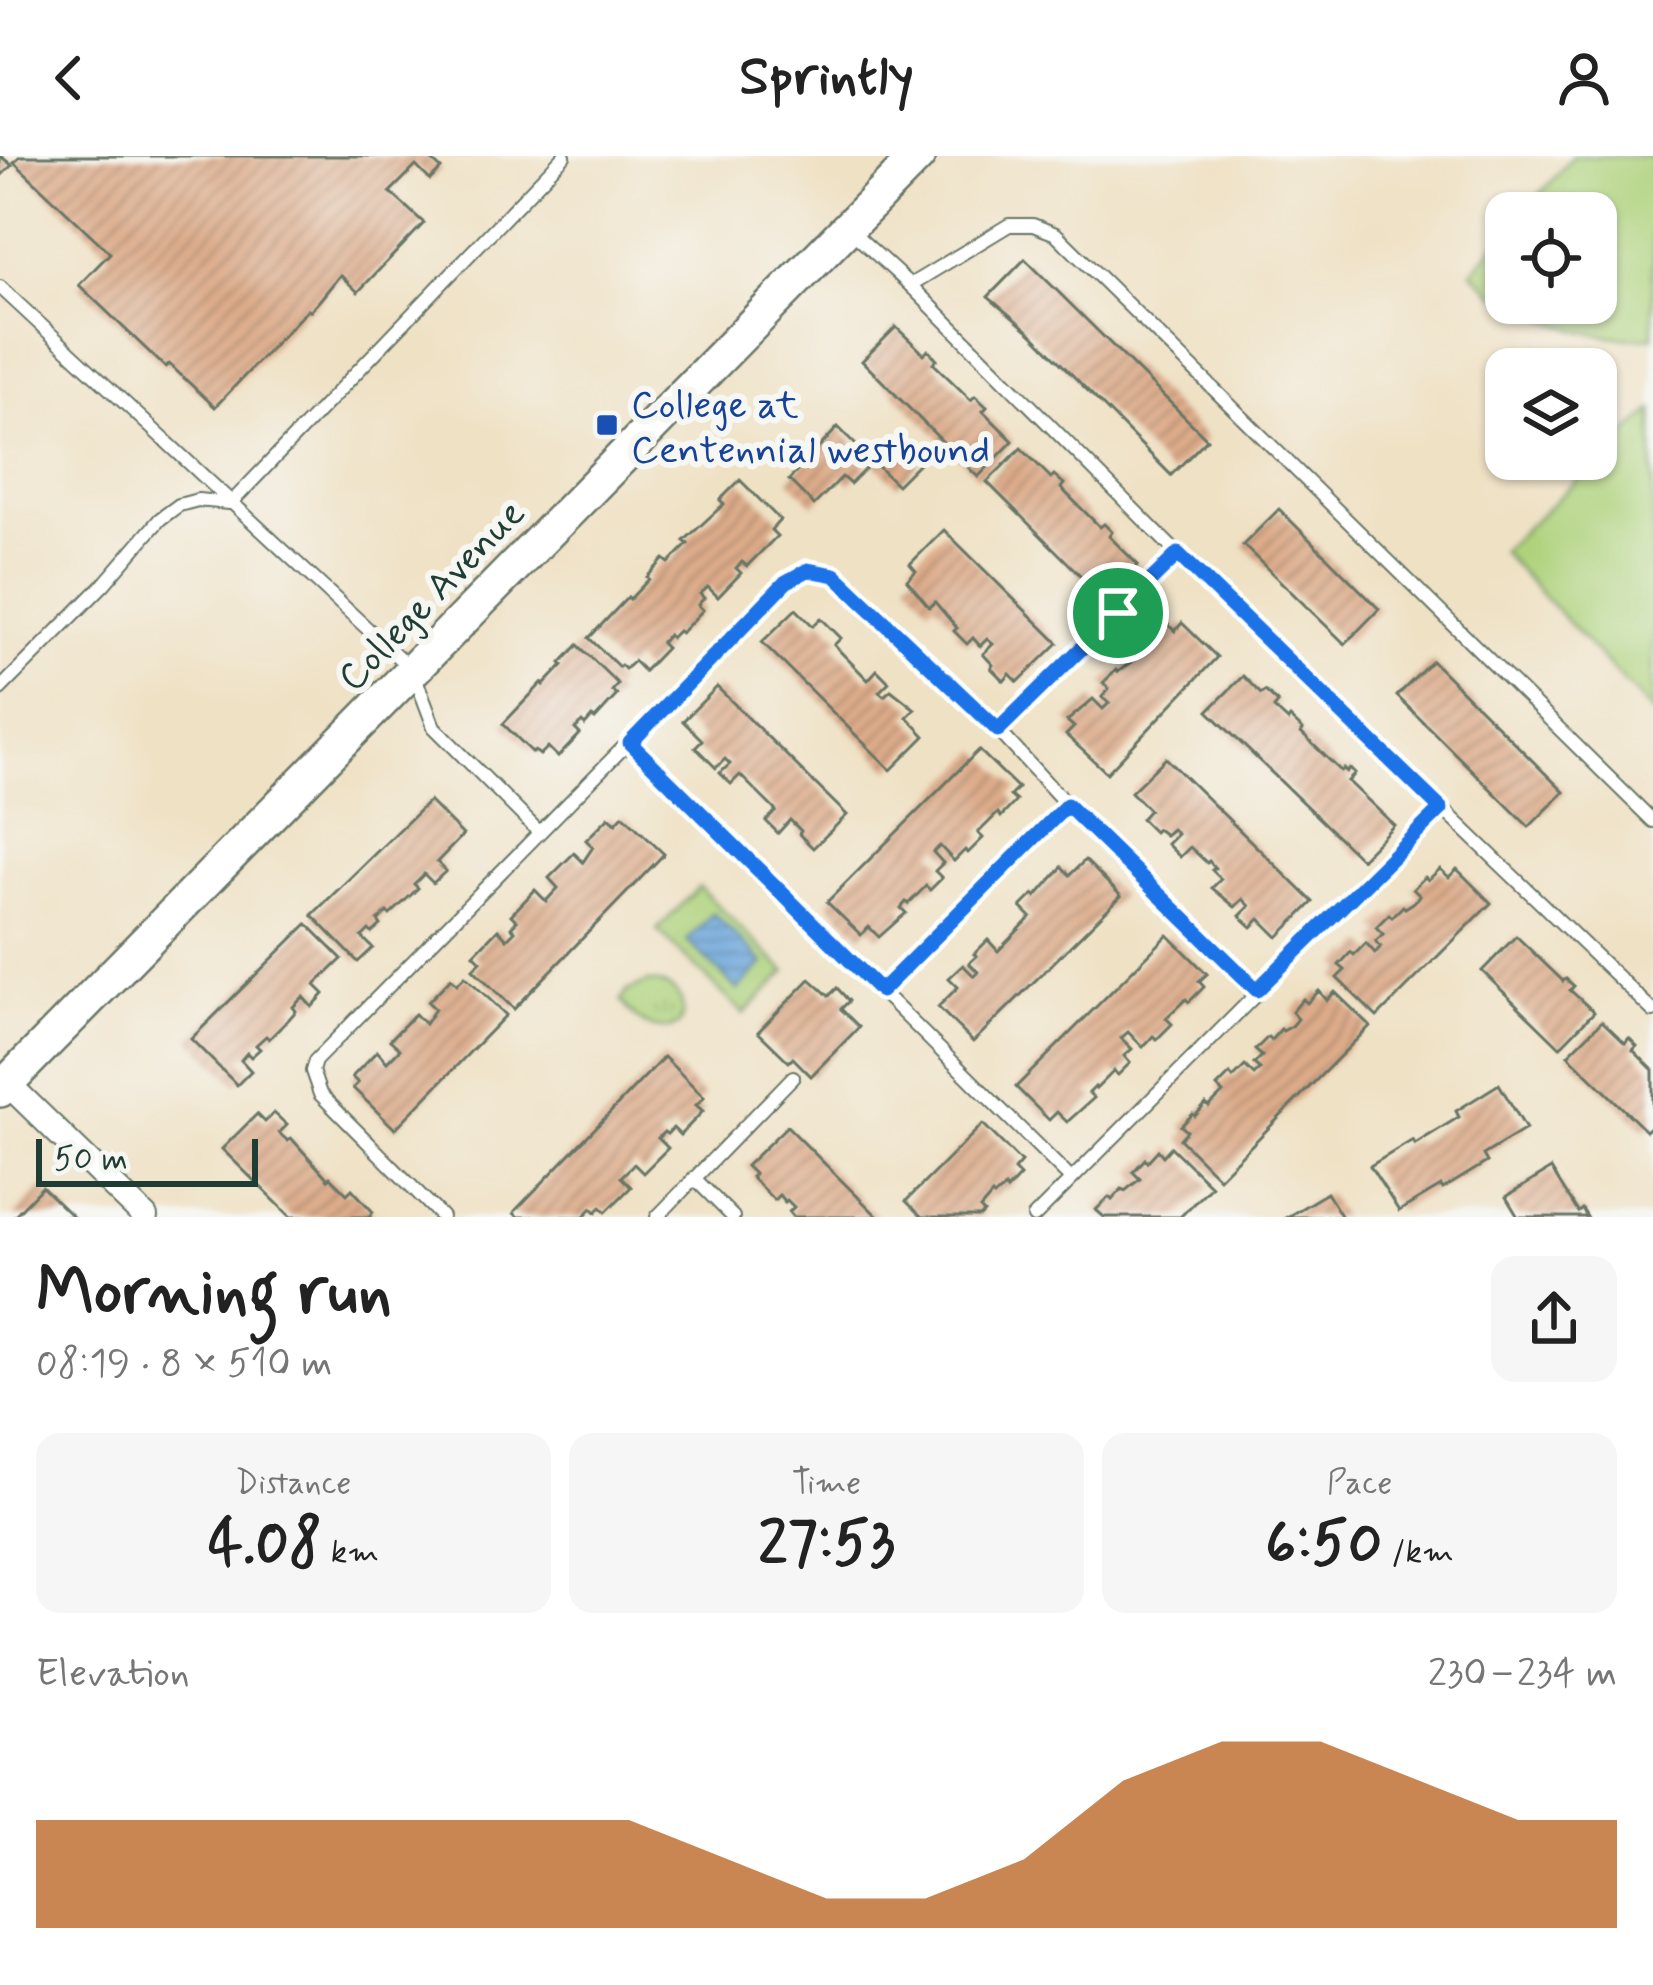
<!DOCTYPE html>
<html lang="en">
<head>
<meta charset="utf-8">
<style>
  :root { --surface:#fff; --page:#f6f6f6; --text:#222; --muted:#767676; --accent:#b45309 }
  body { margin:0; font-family:Mynerve,sans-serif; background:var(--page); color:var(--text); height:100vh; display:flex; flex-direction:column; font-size:45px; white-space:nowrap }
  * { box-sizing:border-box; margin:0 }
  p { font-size:39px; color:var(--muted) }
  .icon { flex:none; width:66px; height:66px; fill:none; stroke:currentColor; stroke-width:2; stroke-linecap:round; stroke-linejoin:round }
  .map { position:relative; height:1061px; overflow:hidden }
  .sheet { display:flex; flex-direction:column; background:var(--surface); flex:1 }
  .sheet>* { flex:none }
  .buttons { position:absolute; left:1485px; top:36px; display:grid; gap:24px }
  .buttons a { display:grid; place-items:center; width:132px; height:132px; border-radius:24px; background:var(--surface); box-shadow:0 3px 9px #0004; font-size:60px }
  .scale { position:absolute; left:36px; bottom:30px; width:222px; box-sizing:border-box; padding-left:12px; border:6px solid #1f3d34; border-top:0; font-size:33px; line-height:42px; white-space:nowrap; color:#1f3d34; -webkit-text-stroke:9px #f6f6f2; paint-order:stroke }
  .pin { position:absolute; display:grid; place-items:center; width:102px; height:102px; color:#fff; margin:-51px; border:6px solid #fff; border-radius:50%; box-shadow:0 3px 12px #0007 }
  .round { display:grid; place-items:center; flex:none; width:126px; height:126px; border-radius:24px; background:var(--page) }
  .summary { display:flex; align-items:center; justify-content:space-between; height:204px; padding:0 36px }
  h1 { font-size:66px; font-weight:700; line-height:90px }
  .stats { display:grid; grid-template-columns:repeat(3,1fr); gap:18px; height:204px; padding:12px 36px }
  .stats div { display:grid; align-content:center; border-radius:24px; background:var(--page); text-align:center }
  .stats b { font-size:60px; font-weight:700 }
  .stats small { font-size:33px; font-weight:400 }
  .stats p { font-size:33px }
  .chart { height:336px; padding:24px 36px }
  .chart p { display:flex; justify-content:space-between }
  .chart svg { width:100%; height:216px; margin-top:12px; fill:var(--accent); opacity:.7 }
  header { display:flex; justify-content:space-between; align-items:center; height:156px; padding:0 36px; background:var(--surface); font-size:54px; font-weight:700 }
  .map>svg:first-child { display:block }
</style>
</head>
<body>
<header><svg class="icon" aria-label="back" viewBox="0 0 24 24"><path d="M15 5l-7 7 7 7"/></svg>Sprintly<svg class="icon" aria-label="person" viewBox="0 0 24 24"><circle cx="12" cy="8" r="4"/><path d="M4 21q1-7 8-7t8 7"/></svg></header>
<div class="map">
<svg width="1653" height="1061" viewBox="0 0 1653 1061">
  <defs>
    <pattern id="grass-tufts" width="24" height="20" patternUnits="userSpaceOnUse" patternTransform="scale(3)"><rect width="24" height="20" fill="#aed27b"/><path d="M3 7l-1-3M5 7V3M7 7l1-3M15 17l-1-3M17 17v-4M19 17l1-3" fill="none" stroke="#95b56b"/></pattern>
    <pattern id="water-rules" width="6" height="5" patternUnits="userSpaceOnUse" patternTransform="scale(3)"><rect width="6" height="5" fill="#6aa4da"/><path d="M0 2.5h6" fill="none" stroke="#5787b2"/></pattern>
    <pattern id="building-hatch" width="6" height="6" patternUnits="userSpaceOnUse" patternTransform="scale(3)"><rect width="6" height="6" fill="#ddac8a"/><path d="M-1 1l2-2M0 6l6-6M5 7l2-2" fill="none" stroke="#b38d72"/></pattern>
  </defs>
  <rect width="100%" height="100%" fill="#f6f6f2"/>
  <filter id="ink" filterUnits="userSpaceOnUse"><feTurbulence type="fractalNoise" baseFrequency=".00833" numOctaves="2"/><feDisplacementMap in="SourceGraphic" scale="24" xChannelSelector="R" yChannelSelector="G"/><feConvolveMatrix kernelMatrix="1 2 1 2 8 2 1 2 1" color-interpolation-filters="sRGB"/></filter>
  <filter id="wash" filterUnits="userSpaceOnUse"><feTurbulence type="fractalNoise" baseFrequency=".004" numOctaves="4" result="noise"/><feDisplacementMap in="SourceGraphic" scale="48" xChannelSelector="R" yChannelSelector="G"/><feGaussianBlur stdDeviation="2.7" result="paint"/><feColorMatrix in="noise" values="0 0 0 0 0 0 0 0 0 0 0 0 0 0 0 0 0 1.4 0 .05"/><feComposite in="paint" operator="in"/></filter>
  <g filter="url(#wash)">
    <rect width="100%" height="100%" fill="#efe1c4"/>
    <path fill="url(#grass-tufts)" stroke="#668858" stroke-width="3" d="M 649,826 C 674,827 690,845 679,869 C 652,880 637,865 621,845 L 627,835 Z"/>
    <g fill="#aed27b" stroke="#668858" stroke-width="3">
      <path d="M 1573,0 L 1653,0 L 1653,181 C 1601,185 1557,172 1512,147 L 1596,147 L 1596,57 L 1524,57 Z"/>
      <polygon points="1506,77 1506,144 1494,137 1472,116"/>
      <polygon points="1653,254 1653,557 1501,395"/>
      <polygon points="699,731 786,816 744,858 657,774"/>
    </g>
    <polygon fill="url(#water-rules)" stroke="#447087" stroke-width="3" points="713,757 764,807 738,834 687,785"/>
    <g id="blocks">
      <g fill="url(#building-hatch)">
        <polygon points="0,0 12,9 0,21"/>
        <polygon points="20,0 427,0 441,13 430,24 416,10 390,36 424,67 358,136 340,119 320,144 310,155 308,153 215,251 169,208 165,211 79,129 110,97 14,6"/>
        <polygon points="1025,103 1207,283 1171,319 1031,177 988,141"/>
        <polygon points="896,171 924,198 928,194 937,203 933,207 936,210 971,244 975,240 987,251 983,255 1013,285 978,321 862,205"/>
        <polygon points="838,271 867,300 862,306 867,311 850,328 842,321 814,349 789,324"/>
        <polygon points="894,283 919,307 897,329 872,305"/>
        <polygon points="1021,292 1051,322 1054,319 1064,328 1061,332 1100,371 1104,368 1112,376 1109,380 1138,409 1104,443 987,326"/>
        <polygon points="740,324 780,364 771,374 777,380 747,410 742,406 736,412 741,417 718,441 708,431 700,438 704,442 698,449 703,454 681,477 678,475 671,482 668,479 661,487 666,492 644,515 634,505 625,513 621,509 619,511 589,482 628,441 630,443 649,423 647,421 664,403 669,407 688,388 684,385 724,348 720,344"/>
        <polygon points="1279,353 1379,453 1345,488 1243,389"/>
        <polygon points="944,374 1058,487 1018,526 1010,518 1004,525 991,512 993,509 983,498 993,488 987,483 980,490 973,482 967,488 954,475 957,472 940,452 935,446 929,451 907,424 916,415 910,408"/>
        <polygon points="796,453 813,470 821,462 841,482 834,489 868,524 877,514 889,526 879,536 884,540 891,534 915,553 907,561 925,580 891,614 762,486"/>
        <polygon points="1165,466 1175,475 1182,467 1217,501 1107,617 1066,579 1074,571 1067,565 1093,543 1103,553 1109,547 1102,541 1109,533 1103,527 1116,514 1118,516 1139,500 1145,493 1139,488"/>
        <polygon points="578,489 618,528 612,535 617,539 595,563 592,561 585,569 582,566 575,573 580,578 558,601 548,591 540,599 535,595 533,597 503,568 542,527 544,529 563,509 561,507"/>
        <polygon points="1432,505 1564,636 1529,671 1397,540"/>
        <polygon points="1243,520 1261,538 1265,535 1278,547 1274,552 1288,565 1290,562 1303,574 1301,577 1341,615 1344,613 1347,616 1350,613 1355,618 1348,625 1394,669 1361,703 1208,555"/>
        <polygon points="717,531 847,659 813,692 799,678 801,675 790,664 778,677 766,665 776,655 740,619 731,628 720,617 730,608 725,603 716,612 695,591 702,584 683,565"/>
        <polygon points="979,594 1018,632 1010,640 1016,645 1001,661 998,657 978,677 983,682 968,697 965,694 954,705 940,690 933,696 943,707 935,715 942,722 930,734 926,730 908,748 906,746 901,752 906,757 879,781 869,771 861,779 827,746"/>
        <polygon points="1166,602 1313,746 1278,781 1260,763 1252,771 1240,760 1250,750 1243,743 1235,751 1212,732 1221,723 1212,714 1215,712 1209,705 1207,707 1190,691 1180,701 1167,688 1177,678 1172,673 1165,679 1157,673 1154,676 1141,663 1149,654 1131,636"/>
        <polygon points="429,645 463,679 437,706 446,715 433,727 424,718 414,728 418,732 411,739 390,759 387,756 378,765 381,769 372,777 369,774 362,781 373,792 358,806 312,759"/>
        <polygon points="623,659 664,698 514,853 473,813 481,805 474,798 498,773 507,783 515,775 511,771 517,765 511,759 535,734 546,745 558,732 549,722 574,697 583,706 593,691 586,684 609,661 616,667"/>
        <polygon points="1085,704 1121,740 973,886 938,851 958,831 949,822 963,809 974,820 978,816 969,807 977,800 974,798 988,784 998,795 1031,761 1021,751 1034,738 1036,741 1062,711 1070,719"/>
        <polygon points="1440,713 1449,721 1457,713 1491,747 1377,861 1337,822 1345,814 1339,809 1351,796 1354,799 1366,787 1375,797 1381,791 1376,785 1383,778 1376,771 1389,758 1392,761 1403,750 1405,752 1413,747 1420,740 1413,733 1425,721 1428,724"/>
        <polygon points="307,768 342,803 315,829 324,838 312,851 303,841 293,851 296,855 289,863 269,883 266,880 256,889 260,893 251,901 247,897 241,904 251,915 237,929 191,883"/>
        <polygon points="1168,779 1207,818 1199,825 1204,831 1189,846 1186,843 1166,862 1172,868 1157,883 1153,880 1143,891 1128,876 1121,882 1132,893 1124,900 1130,907 1118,919 1114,915 1096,933 1095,931 1089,937 1094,942 1067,966 1057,956 1049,964 1016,931"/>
        <polygon points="1516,780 1563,825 1566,823 1574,830 1570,834 1594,856 1560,891 1482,815"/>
        <polygon points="465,820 506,859 395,973 353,932 358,927 352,921 377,895 387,906 400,893 390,884 415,858 425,868 435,853 428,846 451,822 457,828"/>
        <polygon points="810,823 829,840 837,832 849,845 841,853 859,871 811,920 793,902 789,906 758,876"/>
        <polygon points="1319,835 1327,844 1335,836 1370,870 1219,1022 1180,983 1187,975 1181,970 1193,958 1195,960 1206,948 1209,951 1223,937 1217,931 1230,918 1233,922 1245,910 1254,919 1260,913 1254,908 1262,900 1255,894 1268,881 1271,884 1281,873 1283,875 1292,870 1298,863 1292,856 1303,843 1307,847"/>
        <polygon points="1602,865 1625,887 1629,882 1637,890 1633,894 1653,914 1653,969 1646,975 1568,899"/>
        <polygon points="664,901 704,941 696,949 703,955 680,979 673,972 667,978 664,976 658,982 668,992 643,1017 634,1008 621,1021 631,1031 606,1056 601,1051 596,1056 592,1052 583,1061 518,1061 514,1057 515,1055"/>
        <polygon points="1499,928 1526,973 1483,999 1487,1006 1443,1033 1441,1030 1399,1055 1370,1010 1413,984 1415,988 1459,961 1456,955"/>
        <polygon points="274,957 287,969 279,977 288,985 291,982 328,1023 330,1021 347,1038 352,1033 373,1056 370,1061 291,1061 222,993 257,958 265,966"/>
        <polygon points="983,968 1021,1006 1014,1014 1020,1020 1007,1034 1005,1031 994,1041 992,1039 980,1053 984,1057 980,1061 922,1061 906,1045"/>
        <polygon points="787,970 878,1061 793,1061 789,1056 794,1051 787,1044 785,1046 779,1039 774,1044 751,1021 754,1018 746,1010"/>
        <polygon points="1171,991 1211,1030 1180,1061 1104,1061 1096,1054 1109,1041 1112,1044 1122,1033 1125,1035 1140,1023 1133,1016 1145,1003 1147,1006 1158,994 1163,1000"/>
        <polygon points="1551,1013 1578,1056 1582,1053 1587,1061 1518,1061 1506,1041"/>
        <polygon points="42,1031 73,1061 13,1061"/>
        <polygon points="1327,1037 1342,1061 1287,1061"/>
      </g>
    </g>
  </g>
  <g filter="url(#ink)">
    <use href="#blocks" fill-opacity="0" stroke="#687666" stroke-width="3"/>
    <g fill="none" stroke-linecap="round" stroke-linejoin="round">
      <defs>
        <g id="lane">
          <polyline points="849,73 910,129 1178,398 1653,855"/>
          <polyline points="910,129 1009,69 1033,69 1056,78 1653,665"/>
          <polyline points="0,131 413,515 434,571 539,676"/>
          <polyline points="231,347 564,0"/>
          <polyline points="0,533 104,428 160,363 179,349 198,344 229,347"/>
          <polyline points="998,574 1178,398"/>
          <polyline points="630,587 1071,1023"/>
          <polyline points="881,835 1067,649"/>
          <polyline points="695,1023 733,1061"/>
          <polyline points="442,1061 320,938 312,915 315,905 786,426 808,414 835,419 998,574 1067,649 1257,834"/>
          <polyline points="657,1061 793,921"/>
          <polyline points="1034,1061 1441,653"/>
        </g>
        <polyline id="street" points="7,927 145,1061"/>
        <polyline id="secondary" points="0,934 918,0"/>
      </defs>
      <use href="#lane" stroke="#687666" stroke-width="16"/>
      <use href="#street" stroke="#687666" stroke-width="28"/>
      <use href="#secondary" stroke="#687666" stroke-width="38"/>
      <use href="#lane" stroke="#fff" stroke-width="12"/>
      <use href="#street" stroke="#fff" stroke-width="24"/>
      <use href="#secondary" stroke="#fff" stroke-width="33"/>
    </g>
  </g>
  <g fill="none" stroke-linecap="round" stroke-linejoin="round" filter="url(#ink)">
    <defs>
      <polygon id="route" points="1178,398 1441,653 1257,834 1067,649 881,835 630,587 786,426 808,414 835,419 998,574"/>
    </defs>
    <use href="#route" stroke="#fff" stroke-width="24"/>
    <use href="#route" stroke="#1a73e8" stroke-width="15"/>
  </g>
  <rect fill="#1a4fb4" stroke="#f6f6f2" stroke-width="4.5" x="595" y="257" width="24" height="24" rx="6"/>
  <g text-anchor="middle" stroke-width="12" stroke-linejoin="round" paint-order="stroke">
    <g font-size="39" fill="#164399" stroke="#f6f6f2" text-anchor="start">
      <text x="631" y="261">College at<tspan x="631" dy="45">Centennial westbound</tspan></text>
    </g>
    <g font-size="39" fill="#1f3d34" stroke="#f6f6f2">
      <text transform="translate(430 438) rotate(-46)" y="14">College Avenue</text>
    </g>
  </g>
</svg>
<div class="buttons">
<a><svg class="icon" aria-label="locate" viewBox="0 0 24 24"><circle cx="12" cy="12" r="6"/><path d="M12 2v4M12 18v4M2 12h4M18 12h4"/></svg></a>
<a><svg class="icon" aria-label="layers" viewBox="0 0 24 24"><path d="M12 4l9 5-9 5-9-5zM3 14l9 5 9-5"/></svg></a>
</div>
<div class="scale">50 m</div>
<div class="pin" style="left:1118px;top:457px;background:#1e9e55"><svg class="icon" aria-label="arrive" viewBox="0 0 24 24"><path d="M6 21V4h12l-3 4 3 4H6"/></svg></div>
</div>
<section class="sheet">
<div class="summary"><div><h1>Morning run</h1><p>08:19 · 8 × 510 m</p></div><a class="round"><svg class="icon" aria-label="share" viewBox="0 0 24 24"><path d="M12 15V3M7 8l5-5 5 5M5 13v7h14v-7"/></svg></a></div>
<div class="stats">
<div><p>Distance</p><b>4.08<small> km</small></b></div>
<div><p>Time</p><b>27:53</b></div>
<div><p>Pace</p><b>6:50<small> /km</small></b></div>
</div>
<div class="chart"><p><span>Elevation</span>230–234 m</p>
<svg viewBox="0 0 160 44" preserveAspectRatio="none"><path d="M0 44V22L10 22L20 22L30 22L40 22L50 22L60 22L70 30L80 38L90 38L100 30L110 14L120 6L130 6L140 14L150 22L160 22V44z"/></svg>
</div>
</section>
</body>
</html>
